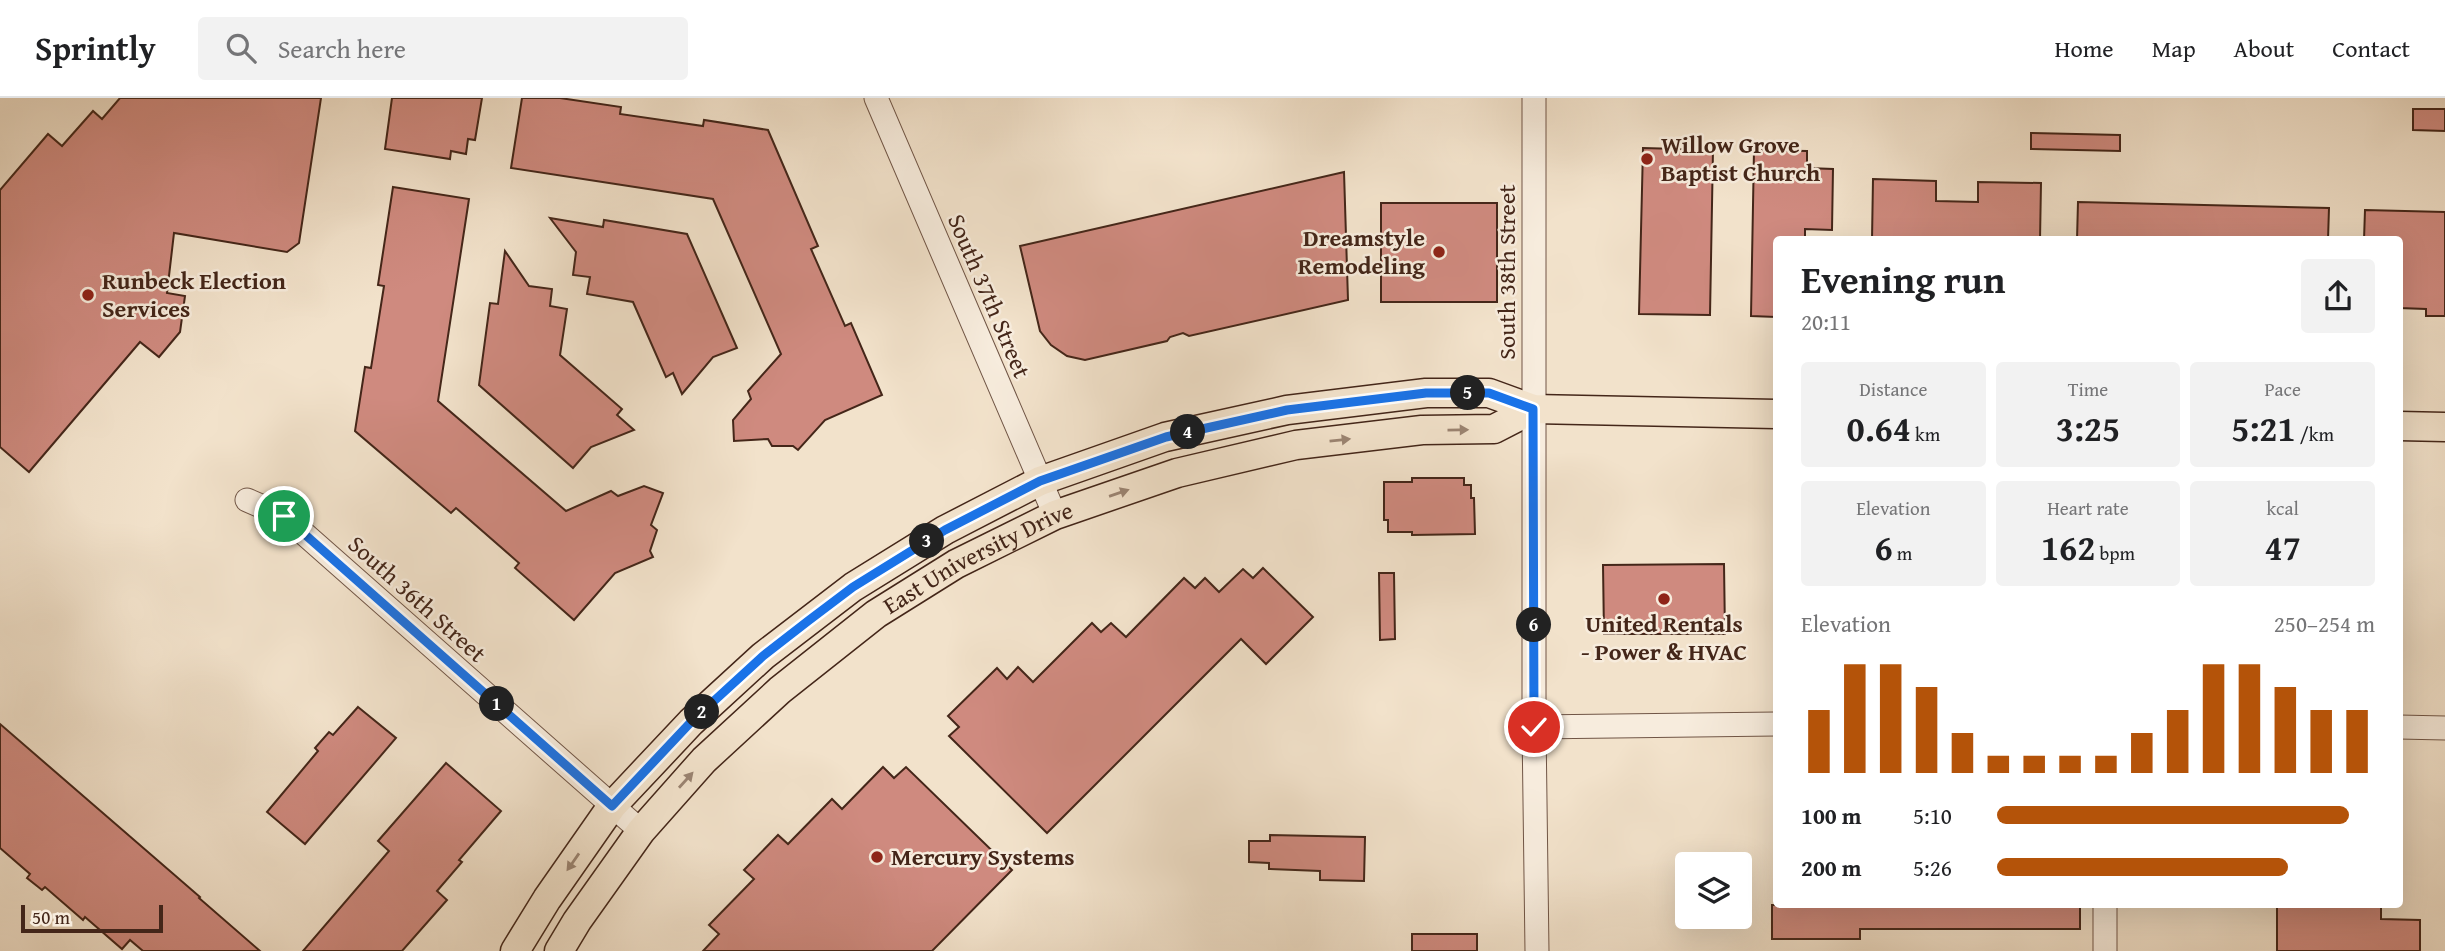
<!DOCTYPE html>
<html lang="en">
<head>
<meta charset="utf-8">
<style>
  :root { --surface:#fff; --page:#f2f2f2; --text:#202124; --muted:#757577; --line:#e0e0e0; --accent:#b45309 }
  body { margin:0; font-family:"Gentium Book Plus",serif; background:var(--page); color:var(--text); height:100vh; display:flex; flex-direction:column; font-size:26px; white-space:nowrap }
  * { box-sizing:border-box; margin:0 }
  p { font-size:23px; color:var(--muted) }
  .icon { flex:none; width:38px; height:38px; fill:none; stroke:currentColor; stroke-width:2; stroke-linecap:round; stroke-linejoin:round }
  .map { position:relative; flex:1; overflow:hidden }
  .details { position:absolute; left:1773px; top:138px; width:630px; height:672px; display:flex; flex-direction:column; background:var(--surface); border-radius:7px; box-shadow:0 7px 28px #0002 }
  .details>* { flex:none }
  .controls { position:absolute; left:1675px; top:754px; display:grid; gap:14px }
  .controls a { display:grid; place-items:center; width:77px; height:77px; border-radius:7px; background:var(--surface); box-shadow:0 7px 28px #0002; font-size:35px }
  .scale { position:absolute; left:21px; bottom:18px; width:142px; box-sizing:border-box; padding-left:7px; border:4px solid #442619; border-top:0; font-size:19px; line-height:24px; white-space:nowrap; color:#442619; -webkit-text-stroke:5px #f7ecdd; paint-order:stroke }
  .pin { position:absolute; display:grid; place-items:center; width:60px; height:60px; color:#fff; margin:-30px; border:4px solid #fff; border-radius:50%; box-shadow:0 2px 7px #0007 }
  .km { position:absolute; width:35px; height:35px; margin:-18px; border-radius:50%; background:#222; color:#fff; font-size:19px; line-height:35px; text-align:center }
  .round { display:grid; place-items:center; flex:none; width:74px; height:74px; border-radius:7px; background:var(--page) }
  .head { display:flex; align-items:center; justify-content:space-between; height:119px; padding:0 28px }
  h1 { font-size:38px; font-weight:600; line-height:52px }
  .figures { display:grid; grid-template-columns:repeat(3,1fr); gap:10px; height:119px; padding:7px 28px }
  .figures div { display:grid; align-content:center; border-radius:7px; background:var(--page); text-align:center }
  .figures b { font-size:35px; font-weight:600 }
  .figures small { font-size:19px; font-weight:400 }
  .figures p { font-size:19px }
  .chart { height:196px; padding:14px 28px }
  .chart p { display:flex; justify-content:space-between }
  .chart svg { width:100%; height:126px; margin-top:7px; stroke:var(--accent); stroke-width:6 }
  ul { padding:0 28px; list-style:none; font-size:23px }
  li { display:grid; grid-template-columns:112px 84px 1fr; align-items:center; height:52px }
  li i { height:18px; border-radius:9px; background:var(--accent) }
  header { display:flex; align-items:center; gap:42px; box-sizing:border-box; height:98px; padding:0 35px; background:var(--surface); border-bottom:2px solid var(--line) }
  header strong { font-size:33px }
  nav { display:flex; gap:38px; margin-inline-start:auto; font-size:24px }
  .search { width:490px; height:63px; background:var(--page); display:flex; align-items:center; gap:18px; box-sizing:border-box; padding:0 24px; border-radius:7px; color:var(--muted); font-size:26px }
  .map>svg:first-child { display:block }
</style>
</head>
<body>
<header>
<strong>Sprintly</strong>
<div class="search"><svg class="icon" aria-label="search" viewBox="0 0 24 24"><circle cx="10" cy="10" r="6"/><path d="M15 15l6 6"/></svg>Search here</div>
<nav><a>Home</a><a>Map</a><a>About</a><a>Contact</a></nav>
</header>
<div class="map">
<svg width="2445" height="853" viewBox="0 0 2445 853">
  <rect width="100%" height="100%" fill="#f2e2cb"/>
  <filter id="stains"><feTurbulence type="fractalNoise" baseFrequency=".00286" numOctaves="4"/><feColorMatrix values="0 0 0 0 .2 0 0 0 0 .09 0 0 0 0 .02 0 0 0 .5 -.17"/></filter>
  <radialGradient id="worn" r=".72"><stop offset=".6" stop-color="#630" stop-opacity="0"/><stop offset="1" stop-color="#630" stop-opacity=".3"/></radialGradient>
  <g fill="#cf8a7f" stroke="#442619" stroke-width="2">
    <polygon points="120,0 321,0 299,145 287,154 174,135 167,195 185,198 180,234 159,259 140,244 29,374 0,349 0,92 48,36 62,48 93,13 102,21"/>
    <polygon points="392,0 482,0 475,42 468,41 466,56 451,53 450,61 385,51"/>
    <polygon points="522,0 560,0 621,9 620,16 703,28 704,22 768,32 818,148 811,151 845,228 851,225 882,297 825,322 798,352 793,348 772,348 768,341 734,343 733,322 751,301 748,293 781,256 713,101 511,70"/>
    <polygon points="2413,11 2445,11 2445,33 2413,32"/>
    <polygon points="2031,35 2120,37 2120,53 2031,51"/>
    <polygon points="1643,50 1713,52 1710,217 1639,216"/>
    <polygon points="1754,52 1807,53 1807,70 1833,71 1832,132 1805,131 1805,142 1776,142 1776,219 1751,218"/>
    <polygon points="1344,74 1348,202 1189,238 1183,235 1170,239 1167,243 1085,262 1067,258 1051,247 1040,233 1020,148"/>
    <polygon points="1873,81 1936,83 1936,103 1978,104 1978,84 2041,85 2040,142 1872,142"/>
    <polygon points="393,89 469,101 438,303 566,413 611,393 618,398 644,388 663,395 651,427 657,432 650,453 653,459 615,475 574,522 515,470 519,465 456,410 451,415 355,333 365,269 371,270 384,188 378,187"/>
    <polygon points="2078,104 2329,110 2328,142 2077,142"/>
    <rect x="1381" y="105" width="116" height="99"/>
    <polygon points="2365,112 2445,114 2445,218 2426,218 2426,211 2399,210 2399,142 2364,142"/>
    <polygon points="550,120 603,129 604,122 687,136 737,250 713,259 682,296 673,275 666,279 633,204 587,196 590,179 573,177 576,154"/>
    <polygon points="505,153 529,188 552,191 550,208 567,211 560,257 622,311 617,317 634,332 591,349 573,370 479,287 490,205 498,206"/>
    <polygon points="1412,380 1464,380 1464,387 1471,387 1471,400 1474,400 1475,436 1412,437 1412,434 1388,434 1388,422 1384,422 1384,384 1412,384"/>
    <polygon points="1724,466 1725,536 1604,536 1603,467"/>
    <polygon points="1263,470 1313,519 1266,566 1241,541 1047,735 949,638 959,629 948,618 997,570 1007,581 1018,569 1033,584 1092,525 1101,534 1111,525 1126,539 1184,480 1195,490 1205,480 1219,494 1243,471 1253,480"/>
    <polygon points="1379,475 1394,475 1395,541 1380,542"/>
    <polygon points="358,609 396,640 305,746 267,714 318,653 315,650 329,634 333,637"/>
    <polygon points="0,626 200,799 199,800 260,853 143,853 130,842 122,851 85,819 83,822 45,789 42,792 27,780 30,776 0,750"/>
    <polygon points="446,665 501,713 459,762 462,764 437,793 447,802 402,853 303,853 389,753 378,743"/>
    <polygon points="883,669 894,680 906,669 1012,772 932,853 703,853 719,836 709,827 754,781 744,772 778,737 788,746 832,701 842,711"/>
    <polygon points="1270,737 1365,739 1364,783 1320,782 1320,773 1269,771 1269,765 1249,764 1249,743 1270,743"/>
    <polygon points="1772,807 2080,807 2080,831 1860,831 1860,841 1772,841"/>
    <polygon points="2277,807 2381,807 2381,821 2420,822 2420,853 2277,853"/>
    <rect x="1412" y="836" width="65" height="17"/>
  </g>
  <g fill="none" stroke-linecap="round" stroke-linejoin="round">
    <defs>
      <g id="minor">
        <polyline points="876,0 1055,417"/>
        <polyline points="1534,0 1534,629 1537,853"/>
        <polyline points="247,402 284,418 641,733"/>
        <polyline points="1534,629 1776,626"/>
        <polyline points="2399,629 2445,630"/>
        <polyline points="2105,807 2105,853"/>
      </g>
      <g id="major">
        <polyline points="2399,328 2445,329"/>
        <polyline points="515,853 547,801 612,708 691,624 763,558 853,489 945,432 1040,383 1165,339 1287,312 1426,295 1489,295 1533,311 1776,316"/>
        <path id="s1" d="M 559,853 L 577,823 L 641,733 L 704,662 L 780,592 L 876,516 L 956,466 L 1055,417 L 1177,375 L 1296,347 L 1422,332 L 1494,331 L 1533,311"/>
      </g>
    </defs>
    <use href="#minor" stroke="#705546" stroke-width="25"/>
    <use href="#major" stroke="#442619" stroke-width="31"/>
    <use href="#minor" stroke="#f7ecdd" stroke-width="23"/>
    <use href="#major" stroke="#f2e2cb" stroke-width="28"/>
  </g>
  <defs><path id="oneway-solid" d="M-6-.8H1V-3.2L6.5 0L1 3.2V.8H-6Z" transform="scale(1.75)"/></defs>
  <g fill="#9b8472">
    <use href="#oneway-solid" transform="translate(1458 332) rotate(-1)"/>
    <use href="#oneway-solid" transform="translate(1340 342) rotate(-6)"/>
    <use href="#oneway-solid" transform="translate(1119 395) rotate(-19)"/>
    <use href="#oneway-solid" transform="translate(686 682) rotate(-48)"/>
    <use href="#oneway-solid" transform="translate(573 764) rotate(125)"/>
  </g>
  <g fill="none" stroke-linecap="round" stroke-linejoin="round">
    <defs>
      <polyline id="route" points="284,418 612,708 691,624 763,558 808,523 853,489 945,432 1040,383 1166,339 1287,312 1426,295 1489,295 1533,311 1534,629"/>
    </defs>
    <use href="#route" stroke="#fff" stroke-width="14"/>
    <use href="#route" stroke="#1a73e8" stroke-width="9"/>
  </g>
  <g fill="#8f2418" stroke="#f7ecdd" stroke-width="2.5">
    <circle cx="1647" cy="61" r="7"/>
    <circle cx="1439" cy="154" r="7"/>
    <circle cx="88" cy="197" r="7"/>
    <circle cx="1664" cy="501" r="7"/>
    <circle cx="877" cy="759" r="7"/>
  </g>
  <g text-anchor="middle" stroke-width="5" stroke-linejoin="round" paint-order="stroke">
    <g font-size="24" font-weight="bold" fill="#442619" stroke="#f7ecdd" text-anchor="start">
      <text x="1661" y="55">Willow Grove<tspan x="1661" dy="28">Baptist Church</tspan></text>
      <text x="1425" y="148" text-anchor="end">Dreamstyle<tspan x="1425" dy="28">Remodeling</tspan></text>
      <text x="102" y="191">Runbeck Election<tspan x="102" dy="28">Services</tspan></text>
      <text x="1664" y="534" text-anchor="middle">United Rentals<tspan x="1664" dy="28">- Power &amp; HVAC</tspan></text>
      <text x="891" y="767">Mercury Systems</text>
    </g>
    <g font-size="24" fill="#442619" stroke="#f7ecdd">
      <text transform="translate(1507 174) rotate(-90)" y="8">South 38th Street</text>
      <text transform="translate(989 198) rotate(67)" y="8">South 37th Street</text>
      <text dy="8" stroke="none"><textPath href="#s1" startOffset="583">East University Drive</textPath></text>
      <text transform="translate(417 501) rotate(42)" y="8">South 36th Street</text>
    </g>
  </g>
  <rect width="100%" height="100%" filter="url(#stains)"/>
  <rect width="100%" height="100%" fill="url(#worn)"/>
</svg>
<div class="controls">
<a><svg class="icon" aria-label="layers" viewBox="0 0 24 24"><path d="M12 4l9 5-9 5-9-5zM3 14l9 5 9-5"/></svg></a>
</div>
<div class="scale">50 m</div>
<div class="pin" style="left:284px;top:418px;background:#1e9e55"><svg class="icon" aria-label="arrive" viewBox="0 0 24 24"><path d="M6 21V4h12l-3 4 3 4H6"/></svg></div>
<div class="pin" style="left:1534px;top:629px;background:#d93025"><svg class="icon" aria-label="check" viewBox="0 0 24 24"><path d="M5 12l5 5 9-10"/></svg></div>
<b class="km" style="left:497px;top:606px">1</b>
<b class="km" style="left:702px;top:614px">2</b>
<b class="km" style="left:927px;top:443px">3</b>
<b class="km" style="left:1188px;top:334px">4</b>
<b class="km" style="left:1468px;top:295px">5</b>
<b class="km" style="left:1534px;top:527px">6</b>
<section class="details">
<div class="head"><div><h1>Evening run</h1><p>20:11</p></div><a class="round"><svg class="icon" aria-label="share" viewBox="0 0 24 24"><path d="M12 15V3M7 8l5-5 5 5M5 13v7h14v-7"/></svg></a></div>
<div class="figures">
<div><p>Distance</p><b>0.64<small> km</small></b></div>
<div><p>Time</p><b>3:25</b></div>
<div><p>Pace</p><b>5:21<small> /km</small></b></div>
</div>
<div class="figures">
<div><p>Elevation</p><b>6<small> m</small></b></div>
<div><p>Heart rate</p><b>162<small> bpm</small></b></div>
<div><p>kcal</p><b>47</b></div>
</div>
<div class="chart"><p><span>Elevation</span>250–254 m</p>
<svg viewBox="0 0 160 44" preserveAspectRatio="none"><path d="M5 44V22M15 44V6M25 44V6M35 44V14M45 44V30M55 44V38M65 44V38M75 44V38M85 44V38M95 44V30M105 44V22M115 44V6M125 44V6M135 44V14M145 44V22M155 44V22"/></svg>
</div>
<ul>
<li><b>100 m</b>5:10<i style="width:93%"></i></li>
<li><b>200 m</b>5:26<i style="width:77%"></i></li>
</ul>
</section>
</div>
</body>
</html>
